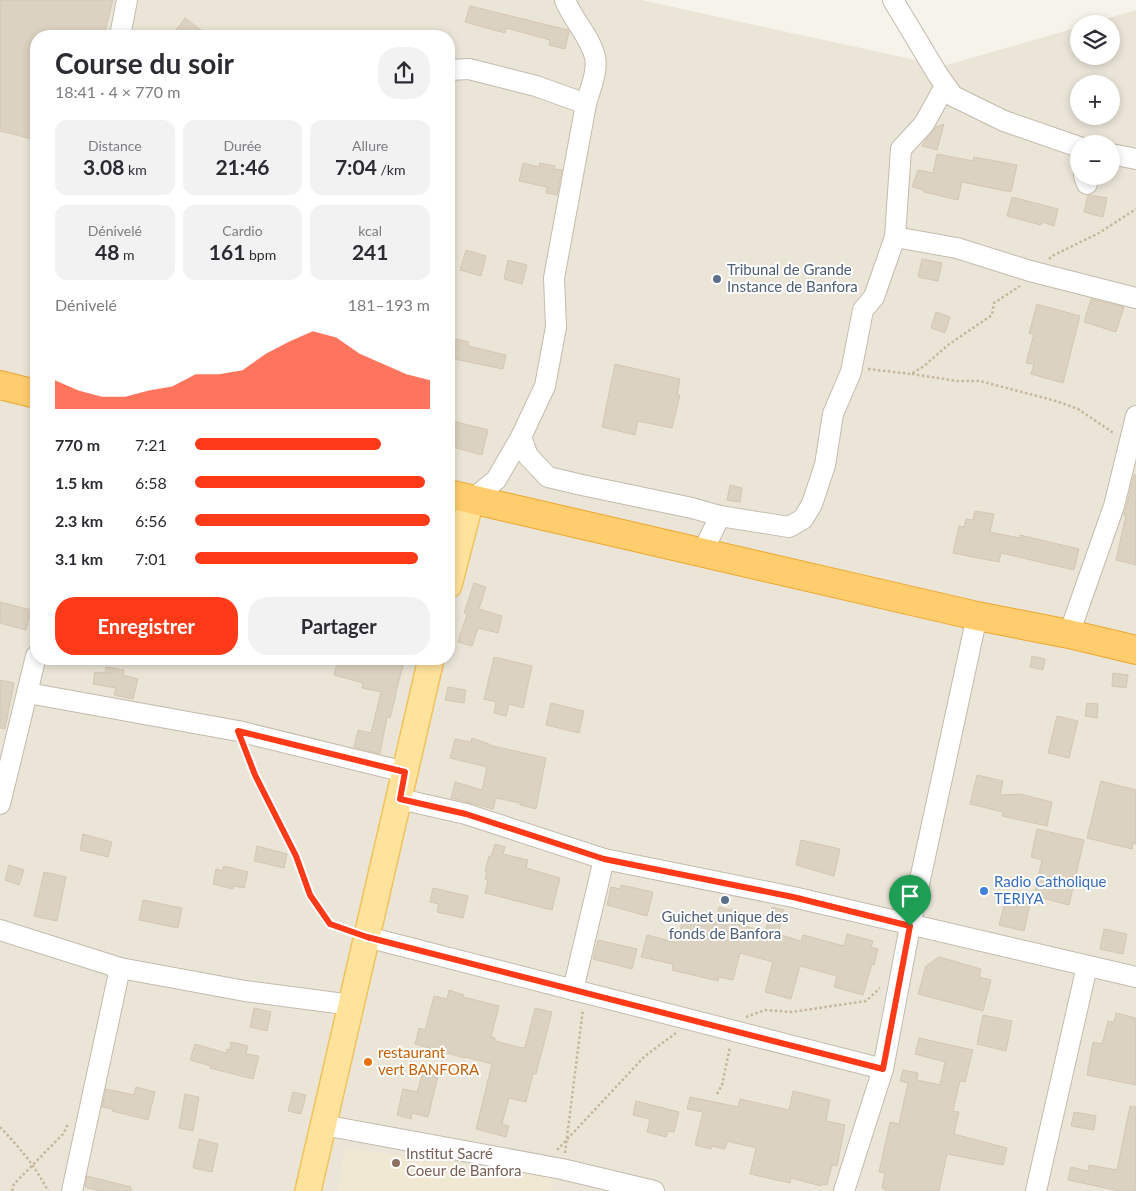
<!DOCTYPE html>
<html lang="fr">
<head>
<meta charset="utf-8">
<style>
  :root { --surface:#fff; --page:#f2f2f3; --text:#2b2b33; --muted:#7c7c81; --accent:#ff3a19 }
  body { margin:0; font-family:Lato,sans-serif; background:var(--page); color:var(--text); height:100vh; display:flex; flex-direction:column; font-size:19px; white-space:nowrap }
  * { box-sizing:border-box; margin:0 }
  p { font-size:16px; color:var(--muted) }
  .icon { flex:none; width:28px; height:28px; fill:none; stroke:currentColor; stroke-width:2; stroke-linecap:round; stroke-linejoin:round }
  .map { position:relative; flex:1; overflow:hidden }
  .sheet { position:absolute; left:30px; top:30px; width:425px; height:635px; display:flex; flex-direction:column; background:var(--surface); border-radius:20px; box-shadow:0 2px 8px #0003 }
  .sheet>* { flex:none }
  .controls { position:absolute; left:1070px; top:15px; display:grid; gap:10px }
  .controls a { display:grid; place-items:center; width:50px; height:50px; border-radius:50%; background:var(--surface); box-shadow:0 2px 8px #0003; font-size:25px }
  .pin { position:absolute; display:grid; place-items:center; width:42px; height:42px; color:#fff; margin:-51px -21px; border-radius:50% 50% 50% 0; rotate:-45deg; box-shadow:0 0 5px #0007 }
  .pin .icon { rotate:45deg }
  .round { display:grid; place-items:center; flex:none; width:52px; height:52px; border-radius:20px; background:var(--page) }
  .overview { display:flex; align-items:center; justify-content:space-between; height:85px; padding:0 25px }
  h1 { font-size:28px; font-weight:700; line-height:38px }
  .figures { display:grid; grid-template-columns:repeat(3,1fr); gap:8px; height:85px; padding:5px 25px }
  .figures div { display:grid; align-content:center; border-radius:12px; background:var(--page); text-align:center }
  .figures b { font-size:21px; font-weight:700 }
  .figures small { font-size:14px; font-weight:400 }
  .figures p { font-size:14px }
  .chart { height:140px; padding:10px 25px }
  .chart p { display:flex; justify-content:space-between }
  .chart svg { width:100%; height:90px; margin-top:5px; fill:var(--accent); opacity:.7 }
  .cta { display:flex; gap:10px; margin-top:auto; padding:10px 25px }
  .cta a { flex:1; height:58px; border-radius:20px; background:var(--accent); color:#fff; font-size:20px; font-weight:700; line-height:58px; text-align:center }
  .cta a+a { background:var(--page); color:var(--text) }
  ul { padding:0 25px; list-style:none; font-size:16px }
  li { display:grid; grid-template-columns:80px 60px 1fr; align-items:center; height:38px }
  li i { height:12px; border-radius:6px; background:var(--accent) }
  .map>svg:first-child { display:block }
</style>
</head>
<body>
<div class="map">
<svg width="1136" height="1191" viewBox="0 0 1136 1191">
  <rect width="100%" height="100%" fill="#f6f3ea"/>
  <path fill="#ebe5d8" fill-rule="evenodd" d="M 0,0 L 641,0 L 943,66 L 1079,27 L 1079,56 L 1111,56 L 1111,24 L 1089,24 L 1136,10 L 1136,1191 L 0,1191 ZM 36,36 L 449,36 L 449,659 L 36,659 ZM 1079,84 L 1111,84 L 1111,116 L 1079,116 ZM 1079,144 L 1111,144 L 1111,176 L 1079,176 Z"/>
  <polygon fill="#f1e8d3" points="346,1148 553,1178 551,1191 337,1191"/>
  <g fill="#dcd2c1" stroke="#d5c7b1">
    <polygon points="0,0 113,0 104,36 36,36 36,140 0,131"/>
    <polygon points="470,6 568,30 569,32 565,49 549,45 550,40 525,33 506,28 505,33 465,22"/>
    <polygon points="185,18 209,36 184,36 176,30"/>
    <polygon points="944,124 937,150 922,146 925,141 936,127"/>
    <polygon points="937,154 973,161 974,157 1017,165 1011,192 962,182 958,200 924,192 924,190 912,187 918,170 933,173"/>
    <polygon points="523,163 539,167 540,163 555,166 554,169 562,170 557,195 546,193 547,187 519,181"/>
    <polygon points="1088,195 1107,198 1103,217 1084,212"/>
    <polygon points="1012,197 1058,209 1054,226 1042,222 1041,225 1007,216"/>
    <polygon points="466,250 486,256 481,276 460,270"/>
    <polygon points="922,259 942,263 938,281 918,277"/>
    <polygon points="508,260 527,265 522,284 504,279"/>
    <polygon points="1091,299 1124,307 1116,332 1084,322"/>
    <polygon points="1037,304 1080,316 1063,383 1031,374 1034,364 1026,363 1034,334 1029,333"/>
    <polygon points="936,312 950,317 945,333 931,328"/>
    <polygon points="456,339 469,342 468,346 506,355 503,369 449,358 449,340 455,341"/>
    <polygon points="615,364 680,379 677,395 680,395 672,428 638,421 635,435 602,427"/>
    <polygon points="449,420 488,430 482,455 449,446"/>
    <polygon points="1134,475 1136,475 1136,565 1116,560 1126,515 1124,515"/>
    <polygon points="730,485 742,488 740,502 727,500"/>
    <polygon points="975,511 994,514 990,532 1020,538 1020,535 1079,549 1074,570 1001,553 999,562 953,553 959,526 964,527 966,519 973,520"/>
    <polygon points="474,583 486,587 479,609 502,616 498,633 478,628 472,646 458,642 467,614 464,613"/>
    <polygon points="0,602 31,610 26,630 0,623"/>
    <polygon points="1032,656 1045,659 1043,670 1030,667"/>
    <polygon points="494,657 532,666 523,708 509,704 506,716 494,713 496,702 484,699"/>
    <polygon points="338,659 405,659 395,695 396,695 390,718 387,717 380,754 354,747 358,730 371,733 381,692 362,688 363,683 334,675"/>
    <polygon points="106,667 124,670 123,675 138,679 133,699 114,695 116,688 93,684 95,672 105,673"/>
    <polygon points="1113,673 1128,675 1126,688 1112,686"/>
    <polygon points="0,680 14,683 5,729 0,728"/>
    <polygon points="448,687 466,690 464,703 445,700"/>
    <polygon points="551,703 584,711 579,733 546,725"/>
    <polygon points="1087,703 1098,704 1097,718 1085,716"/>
    <polygon points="1057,716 1078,721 1069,758 1048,753"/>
    <polygon points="472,738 489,744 489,745 546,758 536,809 520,805 520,803 496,798 493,809 451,798 455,782 482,790 487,767 450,758 455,739 471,742"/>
    <polygon points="977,775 1003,781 1000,795 1020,794 1052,802 1047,826 1002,816 1003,812 970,804"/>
    <polygon points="1101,781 1136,790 1136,844 1133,843 1132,849 1087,838"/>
    <polygon points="1037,829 1084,840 1069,905 1034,896 1042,860 1031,857"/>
    <polygon points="83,834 112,842 108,857 80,850"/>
    <polygon points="801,840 840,849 834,876 796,865"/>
    <polygon points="495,844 505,847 503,854 528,860 526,868 560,878 552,910 485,893 488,880 485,879 487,871 485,871 489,856 491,857"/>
    <polygon points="257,846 287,854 284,868 254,861"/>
    <polygon points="9,865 24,870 19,885 5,880"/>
    <polygon points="224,866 248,872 244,888 233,886 233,889 213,884 216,869 222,871"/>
    <polygon points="44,872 66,877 57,921 34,916"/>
    <polygon points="621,885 653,892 647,916 607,905 611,887 620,889"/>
    <polygon points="433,888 468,896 463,918 437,912 439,904 430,902"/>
    <polygon points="1006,898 1030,904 1024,931 999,925"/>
    <polygon points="143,900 182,908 178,928 139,920"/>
    <polygon points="719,907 747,914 745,926 765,932 772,907 784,910 778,934 801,941 803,935 844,946 847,934 873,941 871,947 878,949 874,965 872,964 863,995 834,987 837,976 800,966 791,999 765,992 773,962 740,953 733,980 719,977 718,981 672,970 673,964 641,957 647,935 678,943 683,916 715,924"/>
    <polygon points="1104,929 1127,934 1123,954 1100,949"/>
    <polygon points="598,940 637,949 632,969 593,959"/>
    <polygon points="939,957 981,969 979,977 991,980 983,1011 918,994 926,966"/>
    <polygon points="449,990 464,995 463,997 499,1006 491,1037 495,1038 495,1041 522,1048 525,1047 535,1008 552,1012 536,1074 533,1074 526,1102 509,1098 502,1124 509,1126 506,1137 476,1129 492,1064 465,1057 465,1058 415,1044 419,1028 425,1030 434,996 447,999"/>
    <polygon points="254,1008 271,1012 267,1031 250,1027"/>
    <polygon points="1116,1013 1136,1018 1136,1085 1087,1075 1093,1042 1102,1044 1108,1021 1114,1022"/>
    <polygon points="983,1015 1012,1021 1006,1051 977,1044"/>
    <polygon points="919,1038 973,1050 965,1082 960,1081 953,1111 959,1112 954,1134 1007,1148 1003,1165 947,1154 939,1191 885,1191 886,1189 882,1188 885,1173 879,1172 890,1122 899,1124 908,1083 900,1081 903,1070 918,1073 917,1080 940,1085 945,1062 915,1054"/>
    <polygon points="231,1042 248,1046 246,1054 259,1056 253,1079 210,1068 211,1066 190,1060 195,1044 226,1053 227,1049 230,1050"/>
    <polygon points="423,1072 438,1076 428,1117 412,1113 411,1119 397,1115 403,1089 417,1092"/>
    <polygon points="136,1087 155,1092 148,1120 112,1111 113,1109 102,1107 106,1089 134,1095"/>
    <polygon points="793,1091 830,1100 826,1121 845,1125 837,1166 832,1165 827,1185 822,1184 821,1186 791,1178 790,1183 750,1174 756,1148 727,1141 725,1149 712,1146 711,1149 695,1145 703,1112 687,1109 690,1097 738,1107 740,1099 789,1110"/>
    <polygon points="293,1092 306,1095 301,1114 288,1111"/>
    <polygon points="185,1094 199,1097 193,1131 179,1128"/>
    <polygon points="636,1101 679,1112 674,1132 668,1131 666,1137 647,1132 650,1119 633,1115"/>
    <polygon points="1130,1106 1136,1107 1136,1191 1119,1191 1068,1180 1071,1167 1088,1171 1089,1165 1117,1170"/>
    <polygon points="1074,1112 1096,1116 1094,1130 1071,1126"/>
    <polygon points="199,1139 218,1144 212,1172 193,1168"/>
    <polygon points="87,1176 131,1187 131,1191 100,1191 85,1187"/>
  </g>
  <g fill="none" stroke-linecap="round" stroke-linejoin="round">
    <defs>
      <g id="minor">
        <path d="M 565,0 C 572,19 590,36 595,57 C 598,72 590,89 586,104 L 554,278 L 556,327 L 545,386 L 521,437 L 528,456 L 548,477 L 582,485 L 692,508 L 720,516"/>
        <polyline points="893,0 938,75 953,96 1004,121 1079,147"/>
        <polyline points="120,36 127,0"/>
        <polyline points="449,70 469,69 536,86 586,104"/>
        <polyline points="1111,154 1136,159"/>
        <polyline points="1084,176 1087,184"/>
        <polyline points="895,237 957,248 1030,271 1136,298"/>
        <polyline points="471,500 496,480 521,437"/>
        <polyline points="702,553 720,516 789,527 803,519 812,504 825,465 833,414 851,372 863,310 874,297 895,237 901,149 924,124 945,86"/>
        <polyline points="1069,634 1114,506 1136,416"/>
        <polyline points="28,693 238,731 405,772"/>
        <polyline points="400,799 466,814 604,859 793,897 1136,977"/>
        <polyline points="0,804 36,656"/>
        <polyline points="0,930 120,968 245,991 352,1005"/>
        <polyline points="367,937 883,1069"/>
        <polyline points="573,990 604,859"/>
        <polyline points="323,1125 562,1169 654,1191"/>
        <polyline points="72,1191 120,968"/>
        <polyline points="844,1191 883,1069 910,926 977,616"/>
        <polyline points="1036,1191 1087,966"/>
      </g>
      <g id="major">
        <polyline points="449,585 471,500"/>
        <polyline points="308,1191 431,659"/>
      </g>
      <g id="highway">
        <polyline points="0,385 36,394"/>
        <polyline points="449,494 977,616 1069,634 1136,650"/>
      </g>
    </defs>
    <use href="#minor" stroke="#c3bbac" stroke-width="22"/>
    <use href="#major" stroke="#f0c35f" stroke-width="28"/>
    <use href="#highway" stroke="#eda62e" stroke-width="30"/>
    <g stroke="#c6b79b" stroke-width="2.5" stroke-dasharray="2.5 2.5" stroke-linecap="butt">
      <polyline points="1049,259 1052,256 1099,233 1136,209"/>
      <polyline points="868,369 911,374 924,366 948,345 992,315 994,303 1020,286"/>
      <polyline points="912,374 957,381 980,381 1056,401 1078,409 1115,434"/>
      <polyline points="244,749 255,775 288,838 310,895 330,924 348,930"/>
      <polyline points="746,1017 765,1010 792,1012 866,1001 880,988"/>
      <polyline points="717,1094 722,1085 730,1047"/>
      <path d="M 0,1127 C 19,1147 36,1167 48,1191"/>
      <polyline points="557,1150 645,1056 676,1033"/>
      <polyline points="565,1153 583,1009"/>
      <polyline points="12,1191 14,1184 63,1134 68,1124"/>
    </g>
    <use href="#minor" stroke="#fff" stroke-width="20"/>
    <use href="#major" stroke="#ffe29b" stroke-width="25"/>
    <use href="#highway" stroke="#ffcd6d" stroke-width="28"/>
  </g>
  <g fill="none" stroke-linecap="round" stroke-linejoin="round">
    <defs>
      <polygon id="route" points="238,731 405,772 400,799 466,814 604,859 793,897 910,926 883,1069 367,937 330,924 310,895 296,856 255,775"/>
    </defs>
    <use href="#route" stroke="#fff" stroke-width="10"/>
    <use href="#route" stroke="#ff3a19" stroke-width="6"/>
  </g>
  <g fill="#5c6f8a" stroke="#fff" stroke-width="2">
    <circle cx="717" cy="279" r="5"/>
    <circle cx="725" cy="900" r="5"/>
  </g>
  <circle fill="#3f7fe0" stroke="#fff" stroke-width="2" cx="984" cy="891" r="5"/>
  <circle fill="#e8710a" stroke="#fff" stroke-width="2" cx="368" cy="1062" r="5"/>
  <circle fill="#8d6e63" stroke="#fff" stroke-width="2" cx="396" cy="1163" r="5"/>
  <g text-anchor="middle" stroke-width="4" stroke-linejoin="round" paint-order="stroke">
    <g font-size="15" fill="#4e5e75" stroke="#fff" text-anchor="start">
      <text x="727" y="275">Tribunal de Grande<tspan x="727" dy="17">Instance de Banfora</tspan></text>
      <text x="725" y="922" text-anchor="middle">Guichet unique des<tspan x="725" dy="17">fonds de Banfora</tspan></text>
    </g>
    <g font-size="15" fill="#366cbe" stroke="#fff" text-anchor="start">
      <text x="994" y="887">Radio Catholique<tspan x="994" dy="17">TERIYA</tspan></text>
    </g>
    <g font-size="15" fill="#c56008" stroke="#fff" text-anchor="start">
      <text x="378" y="1058">restaurant<tspan x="378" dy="17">vert BANFORA</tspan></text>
    </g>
    <g font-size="15" fill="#785e54" stroke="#fff" text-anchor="start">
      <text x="406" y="1159">Institut Sacré<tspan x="406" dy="17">Coeur de Banfora</tspan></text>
    </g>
  </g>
</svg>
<div class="controls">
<a><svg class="icon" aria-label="layers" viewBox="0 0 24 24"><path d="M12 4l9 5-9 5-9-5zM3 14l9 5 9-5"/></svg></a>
<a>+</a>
<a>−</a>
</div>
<div class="pin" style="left:910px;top:926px;background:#1e9e55"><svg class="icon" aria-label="arrive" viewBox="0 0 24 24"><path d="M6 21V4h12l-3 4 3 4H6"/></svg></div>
<section class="sheet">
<div class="overview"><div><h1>Course du soir</h1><p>18:41 · 4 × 770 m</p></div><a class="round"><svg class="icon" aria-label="share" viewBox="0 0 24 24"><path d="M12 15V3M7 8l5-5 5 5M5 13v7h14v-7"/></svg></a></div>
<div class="figures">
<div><p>Distance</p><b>3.08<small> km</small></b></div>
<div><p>Durée</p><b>21:46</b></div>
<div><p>Allure</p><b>7:04<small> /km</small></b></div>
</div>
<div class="figures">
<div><p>Dénivelé</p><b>48<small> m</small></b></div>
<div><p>Cardio</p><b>161<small> bpm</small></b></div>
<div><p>kcal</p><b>241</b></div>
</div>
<div class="chart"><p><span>Dénivelé</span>181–193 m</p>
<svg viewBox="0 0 160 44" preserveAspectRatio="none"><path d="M0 44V30L10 35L20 38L30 38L40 35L50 33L60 27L70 27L80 25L90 17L100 11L110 6L120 9L130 17L140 22L150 27L160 30V44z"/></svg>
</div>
<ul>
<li><b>770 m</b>7:21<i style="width:79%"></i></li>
<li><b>1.5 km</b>6:58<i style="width:98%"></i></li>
<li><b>2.3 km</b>6:56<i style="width:100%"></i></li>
<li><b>3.1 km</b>7:01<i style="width:95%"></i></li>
</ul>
<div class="cta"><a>Enregistrer</a><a>Partager</a></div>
</section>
</div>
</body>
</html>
